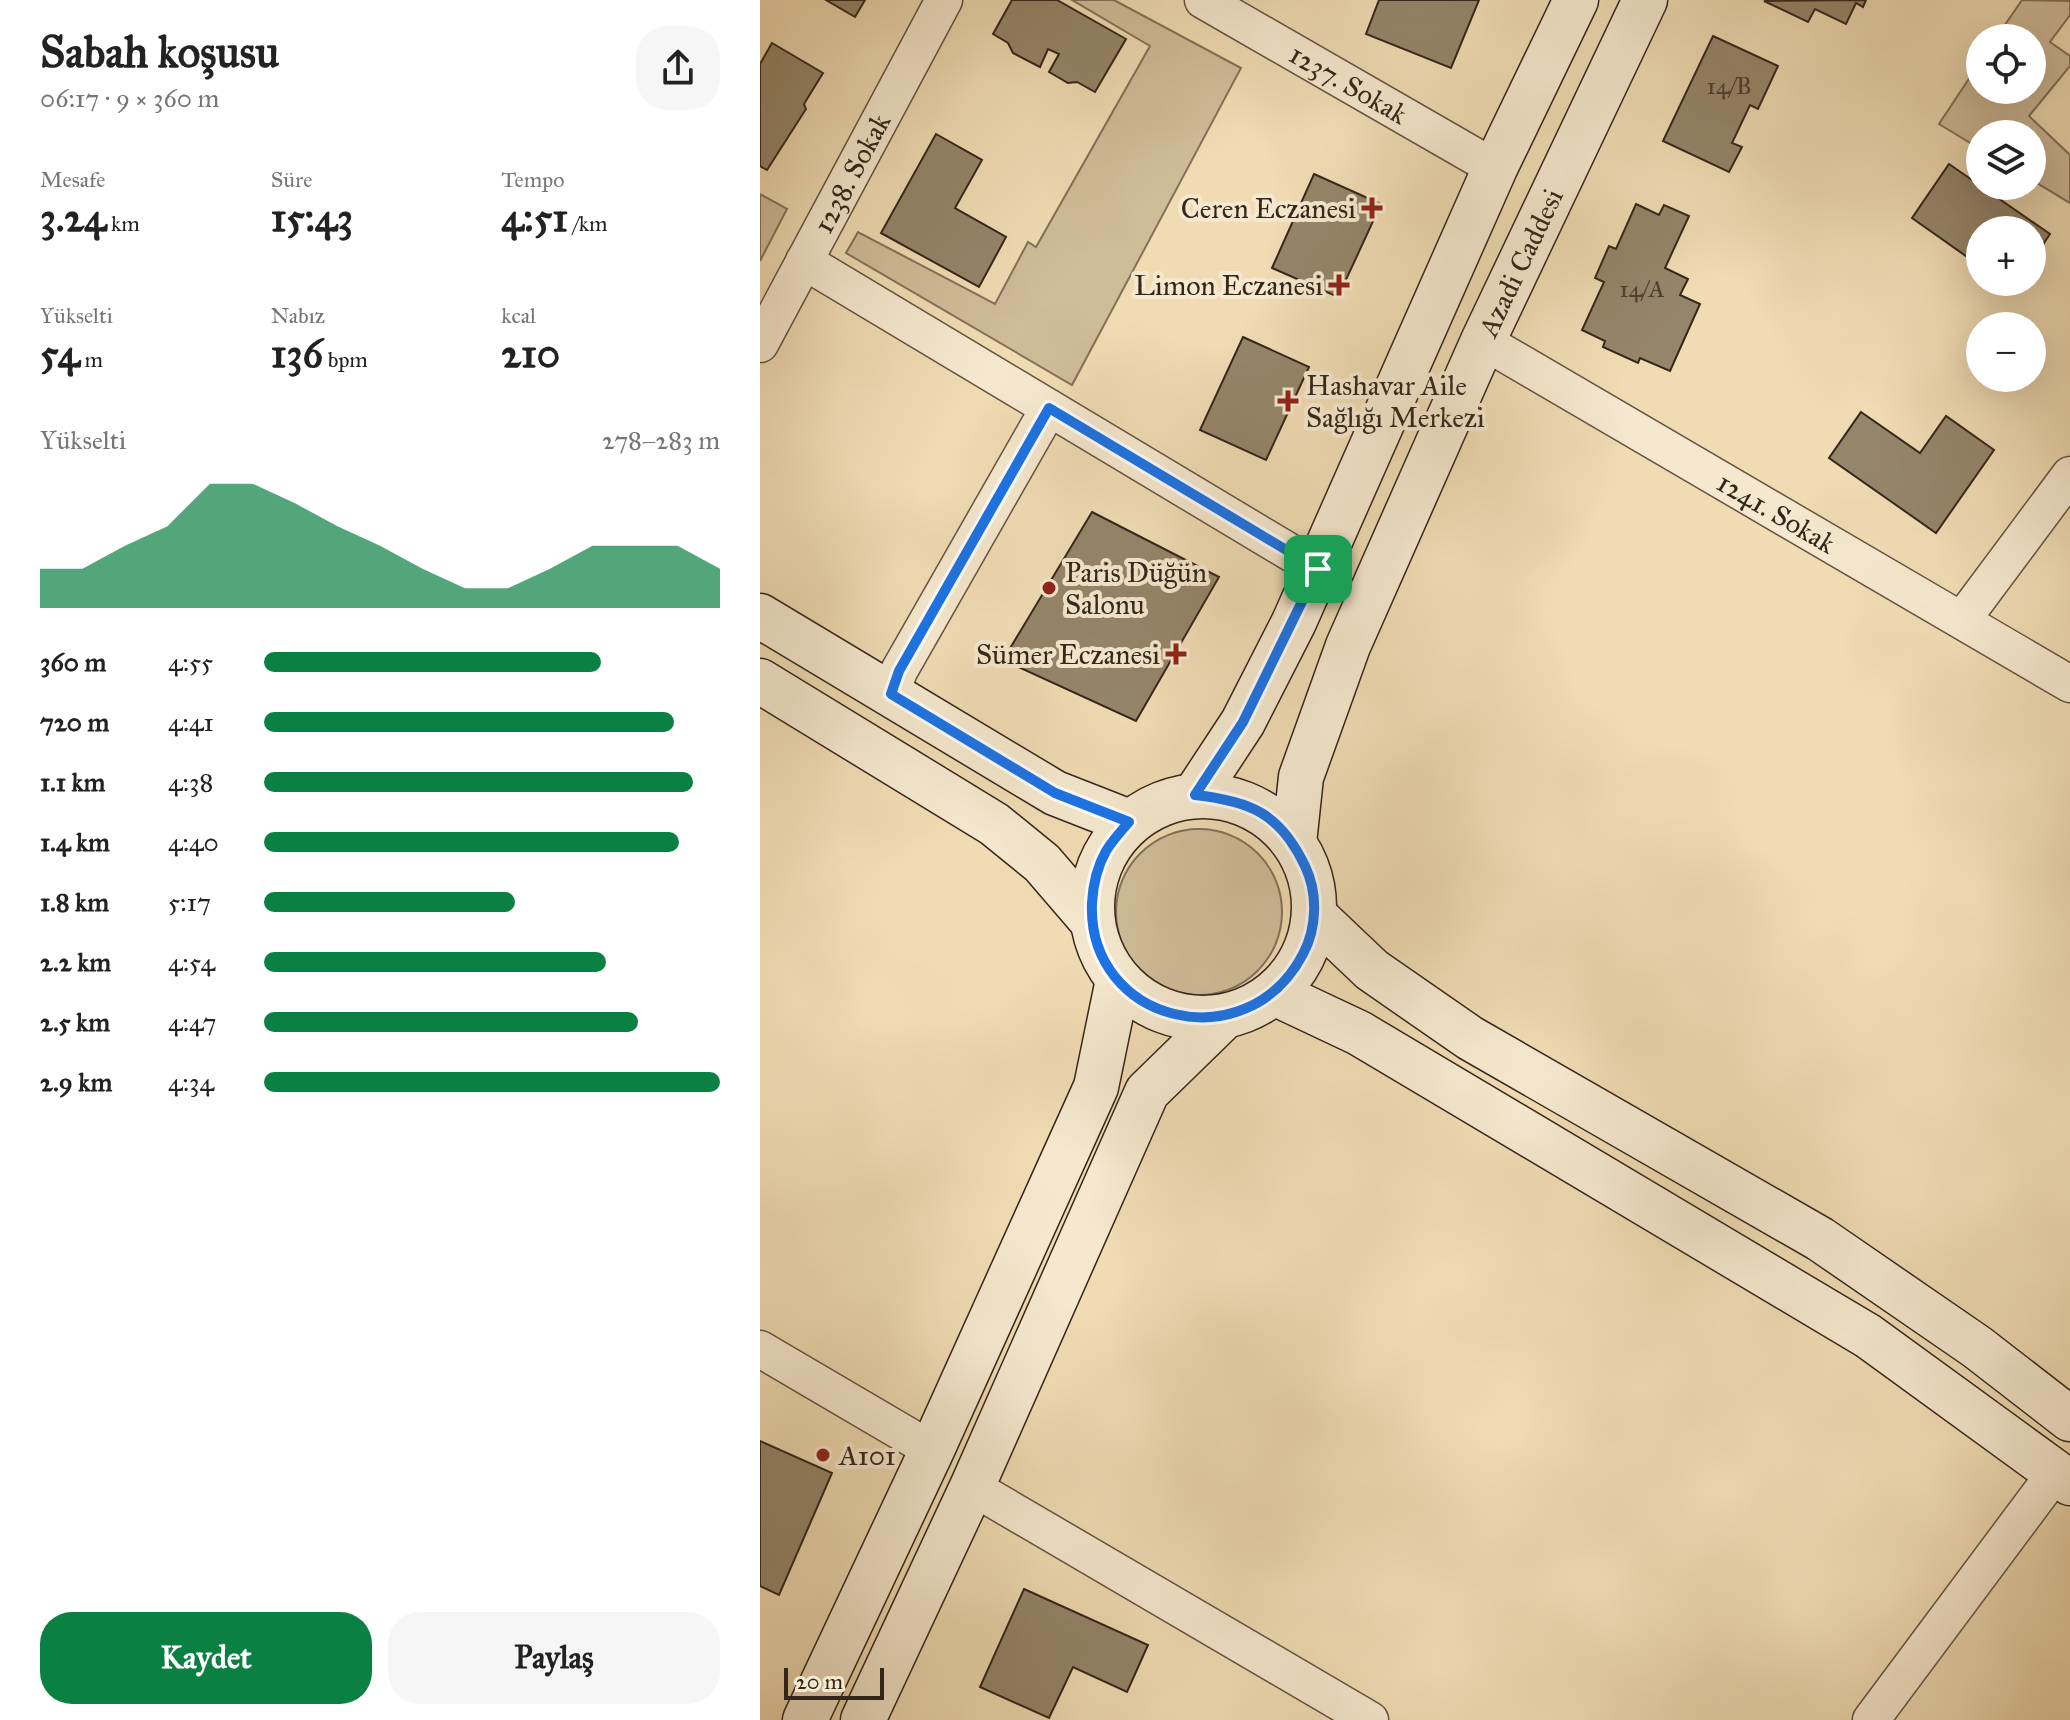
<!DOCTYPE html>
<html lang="tr">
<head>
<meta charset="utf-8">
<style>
  :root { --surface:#fff; --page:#f6f6f6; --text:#222; --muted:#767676; --accent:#0b8043 }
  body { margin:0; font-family:"IM FELL Great Primer",serif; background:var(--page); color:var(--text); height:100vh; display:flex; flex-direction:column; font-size:30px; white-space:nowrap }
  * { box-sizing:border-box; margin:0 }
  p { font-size:26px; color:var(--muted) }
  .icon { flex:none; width:44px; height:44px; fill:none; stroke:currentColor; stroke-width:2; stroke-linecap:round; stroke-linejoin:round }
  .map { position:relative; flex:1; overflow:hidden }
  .side { display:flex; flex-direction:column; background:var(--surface); width:760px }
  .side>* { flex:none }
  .controls { position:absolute; left:1206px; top:24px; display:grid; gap:16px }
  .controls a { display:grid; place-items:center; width:80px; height:80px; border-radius:50%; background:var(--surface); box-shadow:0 8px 32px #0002; font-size:40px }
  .scale { position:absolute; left:24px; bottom:20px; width:100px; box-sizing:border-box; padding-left:8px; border:4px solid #33271a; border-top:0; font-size:22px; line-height:28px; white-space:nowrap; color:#33271a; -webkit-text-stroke:6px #f5e8ce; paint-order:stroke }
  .pin { position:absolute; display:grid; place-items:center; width:68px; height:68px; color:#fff; margin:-34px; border-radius:16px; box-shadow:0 4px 12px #0006 }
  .round { display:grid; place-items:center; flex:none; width:84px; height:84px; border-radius:32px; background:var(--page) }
  .head { display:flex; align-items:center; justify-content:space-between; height:136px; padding:0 40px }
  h1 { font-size:44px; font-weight:700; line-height:60px }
  .figures { display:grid; grid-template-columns:repeat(3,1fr); gap:12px; height:136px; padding:8px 40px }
  .figures div { display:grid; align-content:center }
  .figures b { font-size:40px; font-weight:700 }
  .figures small { font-size:22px; font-weight:400 }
  .figures p { font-size:22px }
  .chart { height:224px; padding:16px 40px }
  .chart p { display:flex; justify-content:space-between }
  .chart svg { width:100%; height:144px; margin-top:8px; fill:var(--accent); opacity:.7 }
  .cta { display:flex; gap:16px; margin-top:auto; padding:16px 40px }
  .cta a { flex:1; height:92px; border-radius:32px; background:var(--accent); color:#fff; font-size:32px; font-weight:700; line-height:92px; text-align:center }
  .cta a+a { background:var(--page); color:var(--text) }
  ul { padding:0 40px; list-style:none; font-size:26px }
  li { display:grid; grid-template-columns:128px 96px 1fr; align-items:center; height:60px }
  li i { height:20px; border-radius:10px; background:var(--accent) }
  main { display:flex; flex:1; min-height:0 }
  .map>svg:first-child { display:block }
</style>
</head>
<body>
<main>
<section class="side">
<div class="head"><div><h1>Sabah koşusu</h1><p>06:17 · 9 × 360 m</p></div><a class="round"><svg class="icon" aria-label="share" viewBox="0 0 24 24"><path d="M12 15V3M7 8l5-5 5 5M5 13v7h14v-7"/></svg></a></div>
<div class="figures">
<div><p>Mesafe</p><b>3.24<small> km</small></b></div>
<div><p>Süre</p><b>15:43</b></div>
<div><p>Tempo</p><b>4:51<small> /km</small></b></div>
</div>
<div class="figures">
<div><p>Yükselti</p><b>54<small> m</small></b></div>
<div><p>Nabız</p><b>136<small> bpm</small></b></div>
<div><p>kcal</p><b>210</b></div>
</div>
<div class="chart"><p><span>Yükselti</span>278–283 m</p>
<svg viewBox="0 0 160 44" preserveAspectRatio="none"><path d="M0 44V32L10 32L20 25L30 19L40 6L50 6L60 12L70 19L80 25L90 32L100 38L110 38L120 32L130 25L140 25L150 25L160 32V44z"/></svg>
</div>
<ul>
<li><b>360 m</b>4:55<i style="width:74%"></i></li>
<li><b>720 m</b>4:41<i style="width:90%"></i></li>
<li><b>1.1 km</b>4:38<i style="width:94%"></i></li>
<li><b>1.4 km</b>4:40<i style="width:91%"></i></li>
<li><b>1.8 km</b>5:17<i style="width:55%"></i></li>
<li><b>2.2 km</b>4:54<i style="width:75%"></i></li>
<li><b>2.5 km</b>4:47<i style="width:82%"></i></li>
<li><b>2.9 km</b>4:34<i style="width:100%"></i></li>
</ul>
<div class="cta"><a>Kaydet</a><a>Paylaş</a></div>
</section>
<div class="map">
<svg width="1310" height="1720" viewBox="0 0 1310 1720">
  <rect width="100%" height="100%" fill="#f0dbb3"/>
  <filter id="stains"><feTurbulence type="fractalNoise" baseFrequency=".0025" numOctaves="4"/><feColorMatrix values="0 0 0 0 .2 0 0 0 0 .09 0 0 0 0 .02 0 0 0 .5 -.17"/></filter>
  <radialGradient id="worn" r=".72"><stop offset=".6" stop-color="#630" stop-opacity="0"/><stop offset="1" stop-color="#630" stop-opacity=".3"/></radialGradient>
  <g fill="#d0bc99" stroke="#82725a" stroke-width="2">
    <polygon points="312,0 354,0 481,68 312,385 86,253 98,232 235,304 268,242 276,247 390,46"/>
    <polygon points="1262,0 1310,1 1310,15 1290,42 1310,56 1310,66 1269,116 1310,155 1310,203 1272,180 1272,134 1220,134 1220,149 1179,124 1220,62 1220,90 1272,90 1272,38 1236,38"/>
    <polygon points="0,194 27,209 0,261"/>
    <circle cx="439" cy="912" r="83"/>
  </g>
  <g fill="#95856a" stroke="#33271a" stroke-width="2">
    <polygon points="66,0 105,0 95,17"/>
    <polygon points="252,0 297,0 366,39 335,92 317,82 308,83 289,72 299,54 288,49 280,67 253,53 248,43 233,34"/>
    <polygon points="619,0 719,0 691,68 606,34"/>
    <polygon points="1106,0 1103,7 1096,3 1086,24 1055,9 1048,22 1004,1"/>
    <polygon points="953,36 1018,66 998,109 990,105 972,143 982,147 969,172 903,141"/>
    <polygon points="12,43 63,73 44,104 46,109 7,170 0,166 0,64"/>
    <polygon points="176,134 222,160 195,208 246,237 219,287 121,233"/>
    <polygon points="1189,164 1290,234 1272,261 1272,230 1220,230 1220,266 1152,218"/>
    <polygon points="554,174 621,204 578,297 512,268"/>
    <polygon points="876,204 899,215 904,205 929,216 905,268 928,279 920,295 940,304 910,371 880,358 878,363 843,347 845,341 822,330 844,282 835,278 849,246 856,249"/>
    <polygon points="483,337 549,367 506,460 440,430"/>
    <polygon points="1101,412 1160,453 1186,416 1234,450 1176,533 1069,458"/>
    <polygon points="332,512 459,577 376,721 243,660"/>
    <polygon points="0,1441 72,1473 19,1595 0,1586"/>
    <polygon points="264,1589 388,1645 367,1692 313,1667 289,1718 220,1687"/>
  </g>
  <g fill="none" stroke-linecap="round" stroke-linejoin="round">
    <defs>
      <g id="minor">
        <path id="s1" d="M 443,0 L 735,168"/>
        <polyline points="44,261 558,569"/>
        <path id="s2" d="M 723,341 L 1310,684"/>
        <path id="s3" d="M 0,344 L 184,0"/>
        <polyline points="1202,620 1310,475"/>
        <polyline points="131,694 139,671 289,408"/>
        <polyline points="0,1349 172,1450"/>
        <polyline points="212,1487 610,1720"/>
        <polyline points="1111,1720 1296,1472"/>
      </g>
      <g id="secondary">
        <polyline points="0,616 295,793 369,822"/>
        <polyline points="0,681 234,824 282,863 331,920"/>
        <polyline points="435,795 483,722 534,622 735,168 816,0"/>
        <circle cx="443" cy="907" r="111"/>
        <path id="s4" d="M 534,843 L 541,777 L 588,646 L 723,341 L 885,0"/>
        <polyline points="554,915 612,970 710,1038 1060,1239 1217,1347 1310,1419"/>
        <polyline points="514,993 599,1033 1108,1336 1310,1483"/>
        <polyline points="45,1720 172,1450 336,1087 358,980"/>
        <polyline points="103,1720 212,1487 387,1092 465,1016"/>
      </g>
    </defs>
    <use href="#minor" stroke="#625440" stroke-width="39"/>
    <use href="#secondary" stroke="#33271a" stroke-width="47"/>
    <use href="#minor" stroke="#f5e8ce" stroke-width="36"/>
    <use href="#secondary" stroke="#f5e8ce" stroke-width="44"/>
  </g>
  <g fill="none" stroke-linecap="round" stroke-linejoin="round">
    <defs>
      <path id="route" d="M 289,408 L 558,569 L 483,722 L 435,795 C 490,801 520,813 545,866 C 558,893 557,928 543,954 C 487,1062 327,1023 332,903 C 333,885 337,867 346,851 C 352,841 361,831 369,822 L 295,793 L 131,694 L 139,671 Z"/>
    </defs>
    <use href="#route" stroke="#fff" stroke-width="16"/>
    <use href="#route" stroke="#1a73e8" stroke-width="10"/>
  </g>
  <g fill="#8f2418" stroke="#f5e8ce" stroke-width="3">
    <path d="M608 196h8v8h8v8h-8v8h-8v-8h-8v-8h8z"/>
    <path d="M575 273h8v8h8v8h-8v8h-8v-8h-8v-8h8z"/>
    <path d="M524 389h8v8h8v8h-8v8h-8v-8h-8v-8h8z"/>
    <circle cx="289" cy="588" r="8"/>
    <path d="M412 642h8v8h8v8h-8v8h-8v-8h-8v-8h8z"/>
    <circle cx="63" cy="1455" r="8"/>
  </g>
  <g text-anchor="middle" stroke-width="8" stroke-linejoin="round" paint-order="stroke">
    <g font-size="24" fill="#4c3e2e">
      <text x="969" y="94">14/B</text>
      <text x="882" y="297">14/A</text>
    </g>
    <g font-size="28" fill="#33271a" stroke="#f5e8ce">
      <text dy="10" stroke="none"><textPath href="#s1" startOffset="168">1237. Sokak</textPath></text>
      <text dy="10" stroke="none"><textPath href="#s3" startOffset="194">1238. Sokak</textPath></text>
      <text dy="10" stroke="none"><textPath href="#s4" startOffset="626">Azadi Caddesi</textPath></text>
      <text dy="10" stroke="none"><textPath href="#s2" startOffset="340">1241. Sokak</textPath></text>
    </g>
    <g font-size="28" fill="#33271a" stroke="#f5e8ce" text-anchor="end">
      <text x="596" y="218">Ceren Eczanesi</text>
      <text x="563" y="295">Limon Eczanesi</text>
      <text x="546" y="395" text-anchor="start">Hashavar Aile<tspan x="546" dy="32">Sağlığı Merkezi</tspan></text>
      <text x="305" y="582" text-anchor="start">Paris Düğün<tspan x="305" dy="32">Salonu</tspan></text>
      <text x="400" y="664">Sümer Eczanesi</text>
      <text x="79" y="1465" text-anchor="start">A101</text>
    </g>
  </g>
  <rect width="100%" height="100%" filter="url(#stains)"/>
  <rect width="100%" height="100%" fill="url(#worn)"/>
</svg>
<div class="controls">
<a><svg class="icon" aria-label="locate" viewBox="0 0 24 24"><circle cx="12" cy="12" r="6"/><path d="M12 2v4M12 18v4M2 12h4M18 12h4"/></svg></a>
<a><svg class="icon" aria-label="layers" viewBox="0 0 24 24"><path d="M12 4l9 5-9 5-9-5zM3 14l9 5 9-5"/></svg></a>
<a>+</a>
<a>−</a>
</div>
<div class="scale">20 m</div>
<div class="pin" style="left:558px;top:569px;background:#1e9e55"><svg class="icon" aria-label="arrive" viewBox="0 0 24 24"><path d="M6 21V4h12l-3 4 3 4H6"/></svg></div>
</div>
</main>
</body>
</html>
